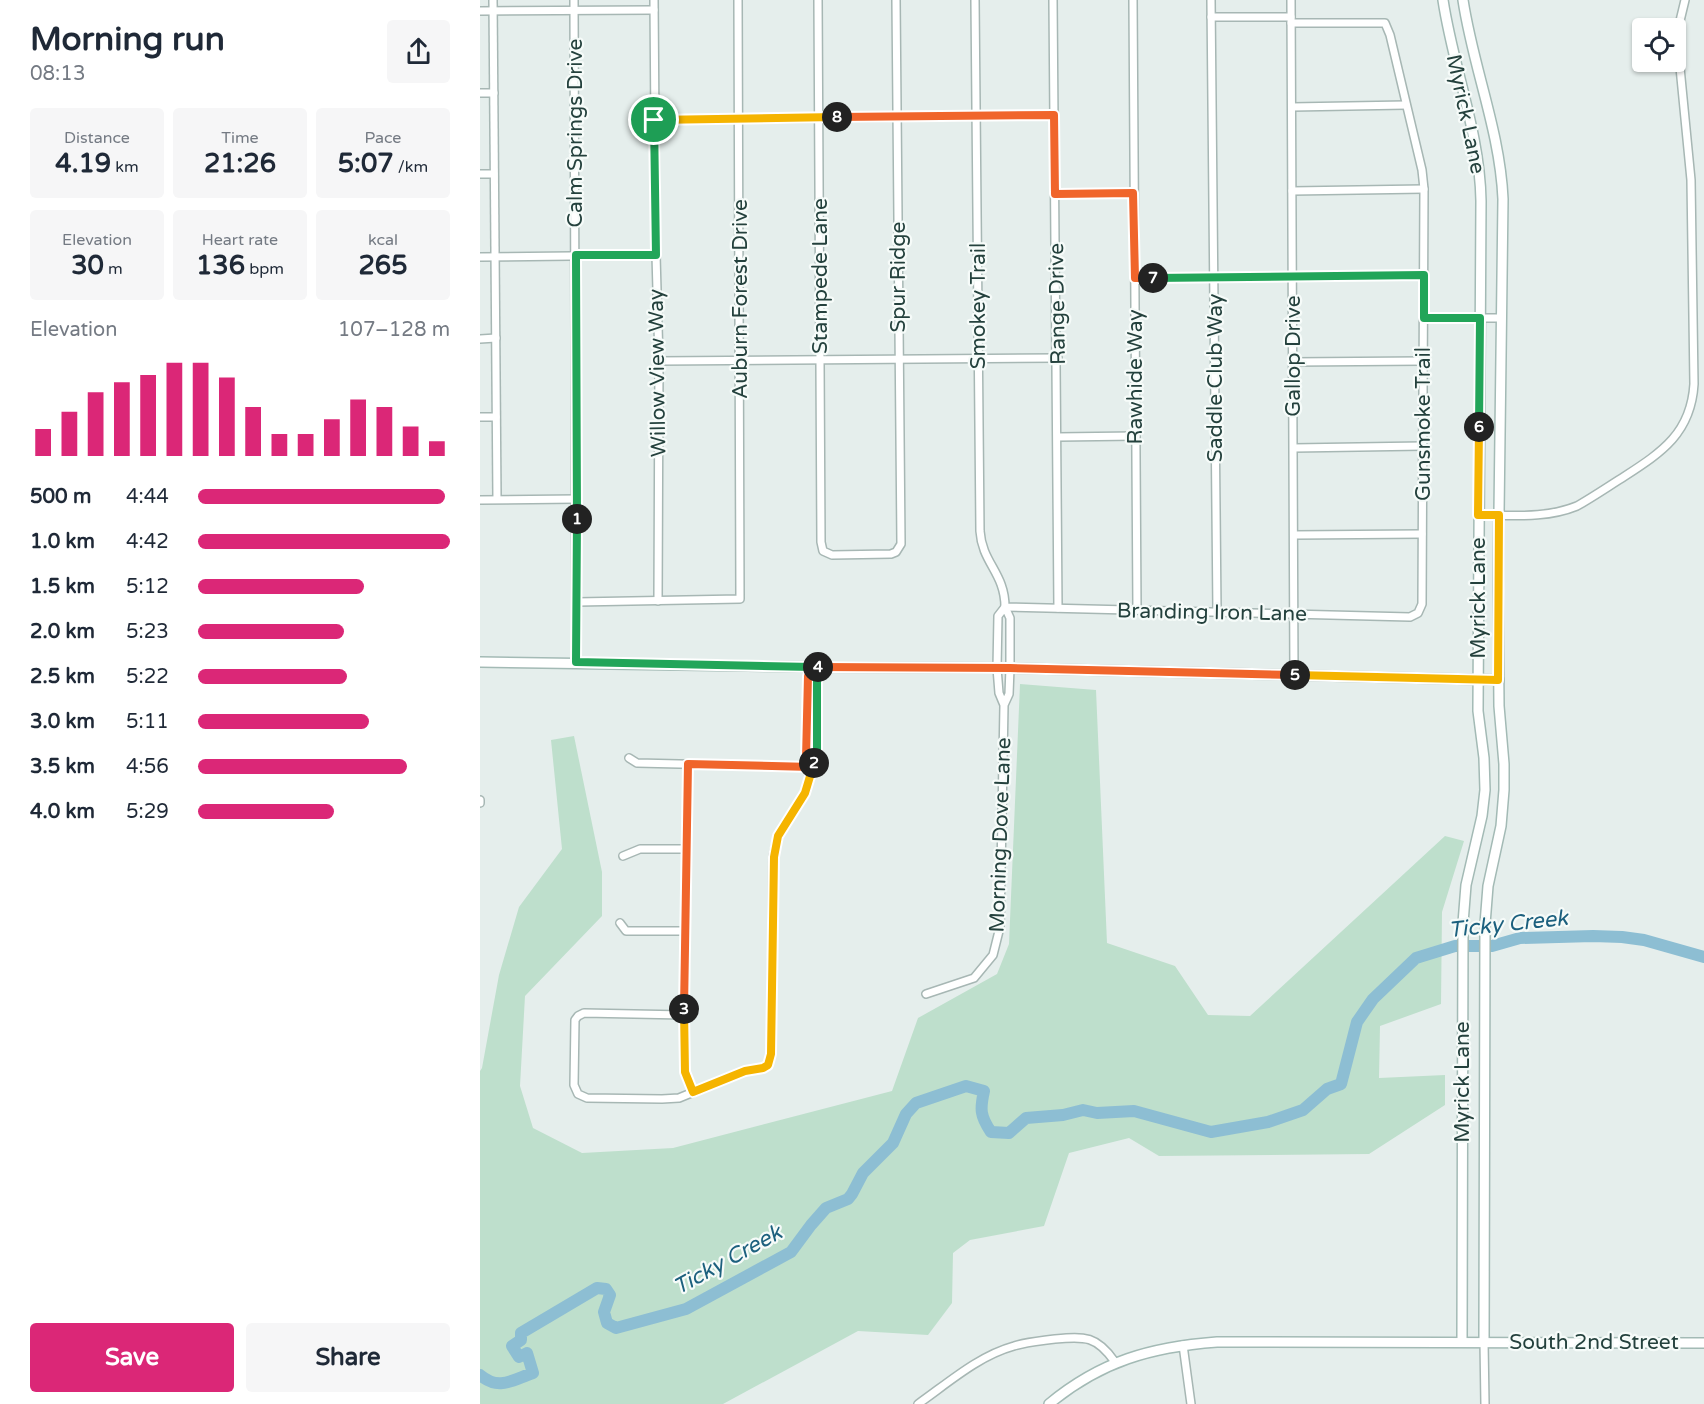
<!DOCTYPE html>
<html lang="en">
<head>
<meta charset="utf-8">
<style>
  :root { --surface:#fff; --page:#f6f6f7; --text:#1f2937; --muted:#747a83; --accent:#db2777 }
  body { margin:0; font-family:"Varela Round",sans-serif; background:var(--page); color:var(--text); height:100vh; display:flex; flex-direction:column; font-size:22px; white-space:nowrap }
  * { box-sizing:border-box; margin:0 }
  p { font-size:20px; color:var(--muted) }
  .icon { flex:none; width:33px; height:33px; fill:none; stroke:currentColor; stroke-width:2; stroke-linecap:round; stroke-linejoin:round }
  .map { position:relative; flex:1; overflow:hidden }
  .side { display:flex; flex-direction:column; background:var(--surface); width:480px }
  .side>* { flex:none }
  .controls { position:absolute; left:1152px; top:18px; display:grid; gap:12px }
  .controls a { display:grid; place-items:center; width:54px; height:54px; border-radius:6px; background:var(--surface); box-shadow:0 2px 4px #0004; font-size:30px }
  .pin { position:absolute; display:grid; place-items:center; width:51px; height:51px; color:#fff; margin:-26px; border:3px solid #fff; border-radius:50%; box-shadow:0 2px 6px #0007 }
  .km { position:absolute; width:30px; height:30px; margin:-15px; border-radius:50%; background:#222; color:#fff; font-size:16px; line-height:30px; text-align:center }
  .round { display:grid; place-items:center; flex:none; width:63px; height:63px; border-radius:6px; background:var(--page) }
  .headline { display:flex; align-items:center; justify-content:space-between; height:102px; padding:0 30px }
  h1 { font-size:33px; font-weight:700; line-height:45px }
  .metrics { display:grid; grid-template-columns:repeat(3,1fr); gap:9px; height:102px; padding:6px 30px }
  .metrics div { display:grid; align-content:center; border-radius:6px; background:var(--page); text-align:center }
  .metrics b { font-size:26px; font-weight:700 }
  .metrics small { font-size:16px; font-weight:400 }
  .metrics p { font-size:16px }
  .chart { height:168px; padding:12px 30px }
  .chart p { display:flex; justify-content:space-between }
  .chart svg { width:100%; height:108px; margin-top:6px; stroke:var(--accent); stroke-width:6 }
  .primary-button { display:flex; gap:12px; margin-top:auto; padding:12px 30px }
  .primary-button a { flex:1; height:69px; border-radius:6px; background:var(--accent); color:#fff; font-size:24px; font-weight:700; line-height:69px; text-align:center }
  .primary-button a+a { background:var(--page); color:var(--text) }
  ul { padding:0 30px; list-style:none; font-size:20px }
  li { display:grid; grid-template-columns:96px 72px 1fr; align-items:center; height:45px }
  li i { height:15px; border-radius:8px; background:var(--accent) }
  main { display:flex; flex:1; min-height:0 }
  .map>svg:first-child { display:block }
</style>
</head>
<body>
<main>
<section class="side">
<div class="headline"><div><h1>Morning run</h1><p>08:13</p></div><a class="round"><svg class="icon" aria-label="share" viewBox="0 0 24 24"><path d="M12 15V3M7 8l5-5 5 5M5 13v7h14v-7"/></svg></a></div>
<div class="metrics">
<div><p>Distance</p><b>4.19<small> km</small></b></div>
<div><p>Time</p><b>21:26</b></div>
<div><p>Pace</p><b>5:07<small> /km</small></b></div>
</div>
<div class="metrics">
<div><p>Elevation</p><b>30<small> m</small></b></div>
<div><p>Heart rate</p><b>136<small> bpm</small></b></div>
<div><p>kcal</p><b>265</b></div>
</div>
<div class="chart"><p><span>Elevation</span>107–128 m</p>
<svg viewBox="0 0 160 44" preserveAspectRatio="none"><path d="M5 44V33M15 44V26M25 44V18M35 44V14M45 44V11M55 44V6M65 44V6M75 44V12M85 44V24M95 44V35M105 44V35M115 44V29M125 44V21M135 44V24M145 44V32M155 44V38"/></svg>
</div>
<ul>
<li><b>500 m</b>4:44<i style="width:98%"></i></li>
<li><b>1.0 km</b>4:42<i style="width:100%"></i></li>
<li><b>1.5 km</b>5:12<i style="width:66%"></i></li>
<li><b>2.0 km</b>5:23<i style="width:58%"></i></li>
<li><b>2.5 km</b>5:22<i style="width:59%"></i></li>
<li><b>3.0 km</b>5:11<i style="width:68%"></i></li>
<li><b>3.5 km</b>4:56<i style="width:83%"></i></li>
<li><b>4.0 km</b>5:29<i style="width:54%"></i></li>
</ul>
<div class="primary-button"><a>Save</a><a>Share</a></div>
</section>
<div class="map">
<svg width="1224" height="1404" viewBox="0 0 1224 1404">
  <rect width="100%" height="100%" fill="#e5eeec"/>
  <polygon fill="#bedfcc" points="540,684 616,690 627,943 695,966 728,1015 770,1016 965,836 984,841 962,912 961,1004 900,1026 899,1078 965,1075 965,1105 889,1154 679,1156 649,1138 589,1153 564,1226 490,1240 473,1253 472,1303 448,1335 378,1331 243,1404 0,1404 0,1071 2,1068 19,975 39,907 82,849 71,740 94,736 122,872 122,916 45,996 40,1086 53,1128 102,1153 193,1148 412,1091 438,1018 517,974 529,944"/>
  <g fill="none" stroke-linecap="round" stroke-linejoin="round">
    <path stroke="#8dbed3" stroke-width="12" d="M 0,1375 C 19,1391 32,1380 53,1373 L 47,1353 L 39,1357 L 32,1346 L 41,1340 L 41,1333 L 117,1288 L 126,1289 L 130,1295 L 124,1312 L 127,1323 L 136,1328 L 206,1309 L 311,1252 L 331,1225 L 346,1208 L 368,1199 L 372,1194 L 383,1173 L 413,1143 L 426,1114 L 436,1103 L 486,1086 L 504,1091 C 500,1109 500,1116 511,1132 L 529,1133 L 546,1118 L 583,1115 L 603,1110 L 617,1113 L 654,1111 L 731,1132 L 788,1122 L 823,1110 L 847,1089 L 861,1084 L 877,1022 L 893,999 L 936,958 L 975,946 L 1012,946 L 1040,938 L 1113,936 L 1142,937 L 1164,940 L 1224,957"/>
    <defs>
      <g id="street">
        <polyline points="13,0 17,499"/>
        <polyline points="94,0 96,662"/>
        <polyline points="174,0 176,255 179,361 178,601"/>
        <polyline points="338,0 341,542 343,551 352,555 411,554 416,552 421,544 416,0"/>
        <path d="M 495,0 L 500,531 C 502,563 525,573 525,607 L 930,617 L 938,613 L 942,604 L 944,189 L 942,170 L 910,35 L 905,23 L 811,23"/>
        <polyline points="573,0 578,608"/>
        <polyline points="653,0 657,610"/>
        <polyline points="731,0 737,612"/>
        <polyline points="811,0 814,675"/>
        <polyline points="0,11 174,10"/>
        <polyline points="731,17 811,17"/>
        <polyline points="0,93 14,93"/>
        <polyline points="812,107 926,105"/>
        <polyline points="175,120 574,115"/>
        <polyline points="0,174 14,174"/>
        <polyline points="812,191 944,189"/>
        <polyline points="575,194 653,193"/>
        <polyline points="0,257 176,255"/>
        <polyline points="655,278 944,275"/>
        <polyline points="944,318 1021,318"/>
        <polyline points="0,339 16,338"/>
        <polyline points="179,361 578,358"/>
        <polyline points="813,362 943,361"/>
        <polyline points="0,417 16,417"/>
        <polyline points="578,437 656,436"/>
        <polyline points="814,448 943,446"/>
        <polyline points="0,500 97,499"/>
        <path d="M 998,515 C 1032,515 1065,519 1097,506 C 1113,497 1129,486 1145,476 C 1182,452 1211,433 1214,384 L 1211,180 L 1198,47 L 1199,25 L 1205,0"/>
        <polyline points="814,535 942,534"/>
        <polyline points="97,602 260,599 258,0"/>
        <polyline points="149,758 157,763 332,767"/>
        <polyline points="208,764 204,1044 205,1072 213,1092"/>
        <polyline points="332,767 326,758 328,676 333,670"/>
        <polyline points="0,800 0,803"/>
        <polyline points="143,856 160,849 207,849"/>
        <polyline points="140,923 146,931 205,931"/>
        <polyline points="446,994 494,978 513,955 520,927 524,705 519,693 517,668 518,616 525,607 530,618 530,668 529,694 524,705"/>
        <polyline points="204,1015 104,1013 98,1016 95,1020 94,1085 98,1094 107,1098 182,1099 199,1098 265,1071 283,1068 288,1065 291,1054 293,857 298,836 325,793 337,756 337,676 333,672"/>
        <polyline points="1004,1342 1005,1404"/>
        <polyline points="703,1345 711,1404"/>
        <path d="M 438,1404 C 468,1383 498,1356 534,1346 C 547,1342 561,1341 575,1339 C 605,1336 617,1336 635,1362"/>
      </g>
      <g id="secondary">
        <path d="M 963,0 C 973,67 1000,133 1001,201 L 998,711 L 1004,758 L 1005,790 L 1002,816 L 986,885 L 983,923 L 982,1342"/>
        <path d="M 983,0 C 993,67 1020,131 1023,199 L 1018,591 L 1019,706 L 1024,764 L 1024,790 L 1021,826 L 1008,886 L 1005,924 L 1004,1342"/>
        <polyline points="0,662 333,667 530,668 1019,680"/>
        <path d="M 569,1404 C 621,1361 671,1347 737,1342 L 1224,1343"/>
      </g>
    </defs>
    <use href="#street" stroke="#a7b7b4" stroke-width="10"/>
    <use href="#secondary" stroke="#a3bab5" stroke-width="12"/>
    <use href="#street" stroke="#fff" stroke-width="7"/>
    <use href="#secondary" stroke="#fff" stroke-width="9"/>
  </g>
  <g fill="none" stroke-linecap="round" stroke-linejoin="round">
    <defs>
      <polyline id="split-1" points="97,519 96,255 176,255 174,120"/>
      <polyline id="split-2" points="97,519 96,662 333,667 333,672 337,676 337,756 334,763"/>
      <polyline id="split-3" points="204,1009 205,1072 213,1092 265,1071 283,1068 288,1065 291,1054 294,857 298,836 325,793 334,763"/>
      <polyline id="split-4" points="204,1009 208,764 332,767 326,758 328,676 333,672 333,667 338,667"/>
      <polyline id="split-5" points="338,667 530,668 815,675"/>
      <polyline id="split-6" points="815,675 1018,680 1019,515 998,515 999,427"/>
      <polyline id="split-7" points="673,278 944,275 944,318 1000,318 999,427"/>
      <polyline id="split-8" points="357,117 574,115 575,194 653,193 655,278 673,278"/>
      <polyline id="split-9" points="174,120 357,117"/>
    </defs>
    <use href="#split-1" stroke="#fff" stroke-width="12"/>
    <use href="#split-2" stroke="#fff" stroke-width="12"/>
    <use href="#split-3" stroke="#fff" stroke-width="12"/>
    <use href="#split-4" stroke="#fff" stroke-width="12"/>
    <use href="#split-5" stroke="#fff" stroke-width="12"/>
    <use href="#split-6" stroke="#fff" stroke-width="12"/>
    <use href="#split-7" stroke="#fff" stroke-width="12"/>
    <use href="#split-8" stroke="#fff" stroke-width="12"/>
    <use href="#split-9" stroke="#fff" stroke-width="12"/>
    <use href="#split-1" stroke="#22a559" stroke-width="8"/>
    <use href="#split-2" stroke="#22a559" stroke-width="8"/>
    <use href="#split-3" stroke="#f5b400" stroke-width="8"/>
    <use href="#split-4" stroke="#f0652b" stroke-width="8"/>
    <use href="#split-5" stroke="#f0652b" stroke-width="8"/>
    <use href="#split-6" stroke="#f5b400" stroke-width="8"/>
    <use href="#split-7" stroke="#22a559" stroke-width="8"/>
    <use href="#split-8" stroke="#f0652b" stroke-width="8"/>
    <use href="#split-9" stroke="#f5b400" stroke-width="8"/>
  </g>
  <g text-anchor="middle" stroke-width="4.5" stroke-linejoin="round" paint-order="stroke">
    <g font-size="21" fill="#24413d" stroke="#f6fbf9">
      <text transform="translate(986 114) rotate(78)" y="7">Myrick Lane</text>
      <text transform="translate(95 133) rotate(-90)" y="7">Calm Springs Drive</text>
      <text transform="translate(340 276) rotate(-90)" y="7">Stampede Lane</text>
      <text transform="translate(418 277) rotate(-90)" y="7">Spur Ridge</text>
      <text transform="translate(260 299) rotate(-90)" y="7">Auburn Forest Drive</text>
      <text transform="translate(577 304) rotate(-91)" y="7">Range Drive</text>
      <text transform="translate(498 306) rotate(-90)" y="7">Smokey Trail</text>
      <text transform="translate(813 356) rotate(-90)" y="7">Gallop Drive</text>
      <text transform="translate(177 373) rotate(-91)" y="7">Willow View Way</text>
      <text transform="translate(655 377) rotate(-90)" y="7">Rawhide Way</text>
      <text transform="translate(735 378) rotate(-90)" y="7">Saddle Club Way</text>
      <text transform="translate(943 424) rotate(-90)" y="7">Gunsmoke Trail</text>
      <text transform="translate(998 598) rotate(-90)" y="7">Myrick Lane</text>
      <text transform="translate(732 612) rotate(1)" y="7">Branding Iron Lane</text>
      <text transform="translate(520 835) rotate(-88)" y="7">Morning Dove Lane</text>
      <text transform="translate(982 1082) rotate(-90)" y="7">Myrick Lane</text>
      <text x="1114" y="1349">South 2nd Street</text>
    </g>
    <g font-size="22" font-style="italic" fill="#1c607e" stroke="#f6fbf9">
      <text transform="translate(1028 923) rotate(-6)" y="8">Ticky Creek</text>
      <text transform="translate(247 1259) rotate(-29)" y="8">Ticky Creek</text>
    </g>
  </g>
</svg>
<div class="controls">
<a><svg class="icon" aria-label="locate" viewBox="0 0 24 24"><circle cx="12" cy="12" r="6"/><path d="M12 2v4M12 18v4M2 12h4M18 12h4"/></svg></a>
</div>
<div class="pin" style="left:174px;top:120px;background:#1e9e55"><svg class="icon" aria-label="arrive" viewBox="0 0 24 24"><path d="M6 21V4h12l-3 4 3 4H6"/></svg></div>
<b class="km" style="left:97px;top:519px">1</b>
<b class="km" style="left:334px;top:763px">2</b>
<b class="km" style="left:204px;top:1009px">3</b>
<b class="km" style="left:338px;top:667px">4</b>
<b class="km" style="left:815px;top:675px">5</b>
<b class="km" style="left:999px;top:427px">6</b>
<b class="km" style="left:673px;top:278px">7</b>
<b class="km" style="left:357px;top:117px">8</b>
</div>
</main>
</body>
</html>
